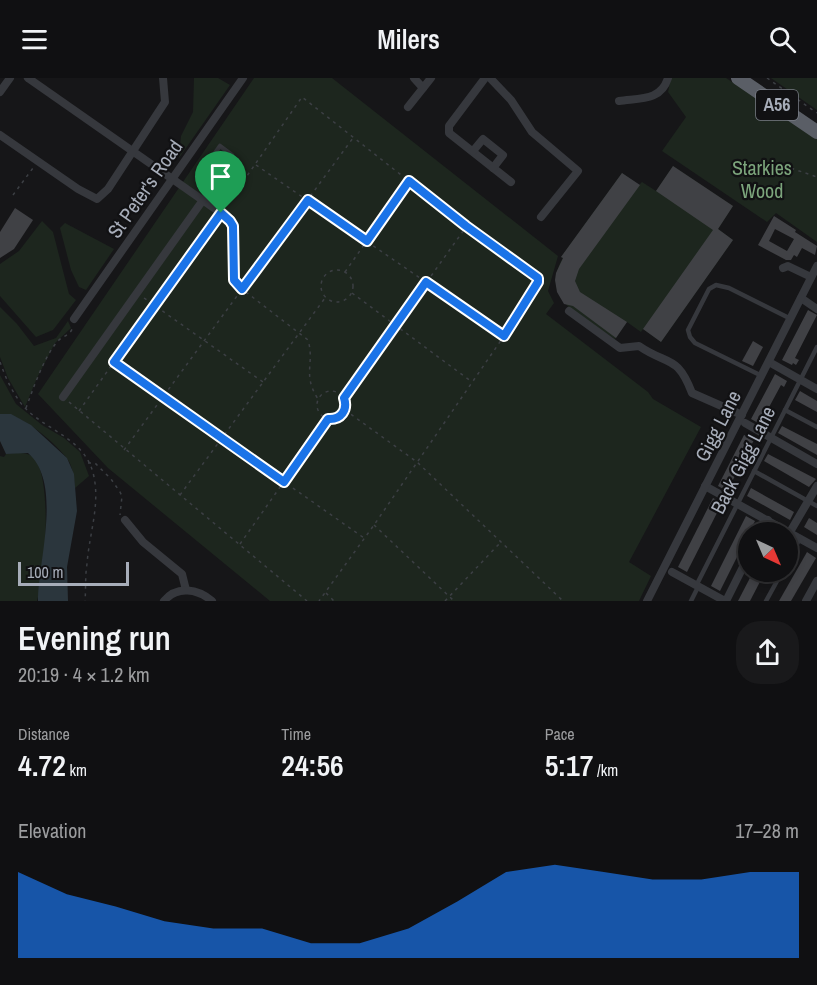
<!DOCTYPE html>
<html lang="en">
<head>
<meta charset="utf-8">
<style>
  :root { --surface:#101012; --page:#19191b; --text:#f1f3f6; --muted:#9c9d9f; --line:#303032; --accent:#1a73e8 }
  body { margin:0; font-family:"Archivo Narrow",sans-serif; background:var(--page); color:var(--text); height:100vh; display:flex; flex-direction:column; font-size:22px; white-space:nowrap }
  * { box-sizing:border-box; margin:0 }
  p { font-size:20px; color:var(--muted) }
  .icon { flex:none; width:33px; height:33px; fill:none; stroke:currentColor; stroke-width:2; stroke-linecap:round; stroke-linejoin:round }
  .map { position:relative; height:523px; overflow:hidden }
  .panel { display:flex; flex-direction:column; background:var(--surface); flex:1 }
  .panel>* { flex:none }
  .needle { width:39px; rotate:136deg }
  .fabs { position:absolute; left:738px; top:444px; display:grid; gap:12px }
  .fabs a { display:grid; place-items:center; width:60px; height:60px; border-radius:50%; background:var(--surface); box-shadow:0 3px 9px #0003,0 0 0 2px var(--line); font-size:30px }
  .scale { position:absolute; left:18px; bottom:15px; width:111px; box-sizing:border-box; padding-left:6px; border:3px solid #a7adb9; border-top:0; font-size:16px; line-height:21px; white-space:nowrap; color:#a7adb9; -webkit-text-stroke:4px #111113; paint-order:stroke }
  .pin { position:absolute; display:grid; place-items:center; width:51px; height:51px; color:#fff; margin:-62px -26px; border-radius:50% 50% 50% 0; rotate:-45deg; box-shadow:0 0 6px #0007 }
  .pin .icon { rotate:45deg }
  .round { display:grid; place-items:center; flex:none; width:63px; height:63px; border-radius:24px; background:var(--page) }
  .headline { display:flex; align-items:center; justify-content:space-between; height:102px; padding:0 18px }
  h1 { font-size:33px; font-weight:600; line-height:45px }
  .stats { display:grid; grid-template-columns:repeat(3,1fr); gap:9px; height:102px; padding:6px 18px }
  .stats div { display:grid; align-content:center }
  .stats b { font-size:30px; font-weight:600 }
  .stats small { font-size:16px; font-weight:400 }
  .stats p { font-size:16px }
  .chart { height:168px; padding:12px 18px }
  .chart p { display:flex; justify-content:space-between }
  .chart svg { width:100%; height:108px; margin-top:6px; fill:var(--accent); opacity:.7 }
  header { display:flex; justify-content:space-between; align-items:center; height:78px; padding:0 18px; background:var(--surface); font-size:27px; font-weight:600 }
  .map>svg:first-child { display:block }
</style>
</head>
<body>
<header><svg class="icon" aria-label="menu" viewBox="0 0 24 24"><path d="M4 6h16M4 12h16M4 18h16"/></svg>Milers<svg class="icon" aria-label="search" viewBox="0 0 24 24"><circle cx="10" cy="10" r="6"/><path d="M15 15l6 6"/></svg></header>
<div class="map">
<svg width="817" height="523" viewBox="0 0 817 523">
  <rect width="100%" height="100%" fill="#161618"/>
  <g fill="#1d261e">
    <polygon points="194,0 218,0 230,7 179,80 181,58 193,34"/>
    <polygon points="254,0 332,0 558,178 548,213 554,225 546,236 648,314 653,321 701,349 629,484 651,498 639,523 270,523 108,390 38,316"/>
    <polygon points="671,0 726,0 817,60 817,164 776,135 767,144 662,73 686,39 668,14"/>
    <polygon points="771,0 817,0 817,32"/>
    <path d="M 673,88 L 733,128 L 718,151 L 733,162 L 661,264 L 643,251 L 641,254 L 627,244 L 615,261 C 587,242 537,222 563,180 L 561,179 L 622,95 L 639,107 L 642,104 L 656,113 Z"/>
    <polygon points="42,143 53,154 69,216 76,222 53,252 36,259 0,218 0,186 19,173"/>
    <polygon points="65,145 114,171 86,212 79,209 71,192 60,150"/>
    <polygon points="0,229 17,246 34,268 56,260 68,243 71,250 55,265 37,300 25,329 8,300 0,279"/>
    <path d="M 0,297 L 16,326 L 42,347 L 64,360 L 80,374 L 89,398 L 75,410 C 74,399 73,388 66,379 C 52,362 22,336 0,336 Z"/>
    <path d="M 17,375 C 26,375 33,376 37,384 C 51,409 46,496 37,523 L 0,523 L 0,378 L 4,379 L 6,376 Z"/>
  </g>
  <path fill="#2b363d" d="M 0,336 L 11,336 L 31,347 L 67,380 L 74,396 L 77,433 L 67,489 L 68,523 L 38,523 C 38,483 63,405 28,375 L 6,376 L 0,363 Z"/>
  <g fill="#404145" fill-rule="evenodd">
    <polygon points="673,88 733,128 718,151 733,162 661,264 643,251 713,152 656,113"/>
    <polygon points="622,95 640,107 579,191 575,203 580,214 627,244 616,260 573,228 564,226 557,214 555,202 556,195 563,180 561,179"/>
    <polygon points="15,130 33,142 14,171 0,180 0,154"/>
    <path d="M 774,138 L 796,152 L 795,154 L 817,168 L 815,177 L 802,170 L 797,179 L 794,177 L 791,182 L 786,182 L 758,167 ZM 775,151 L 794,161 L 787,173 L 769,163 Z"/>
    <polygon points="808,232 817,237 795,280 799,282 796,287 793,285 792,287 782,282"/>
    <polygon points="753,263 763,269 753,288 742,283"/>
    <polygon points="775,296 787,303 784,309 781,307 760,346 751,341"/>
    <polygon points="800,313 817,323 817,334 795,322"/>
    <polygon points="782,348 817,366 817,377 778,355"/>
    <polygon points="744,357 754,362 727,413 718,408"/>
    <polygon points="768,376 816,401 809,409 764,383"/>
    <polygon points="751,410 794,434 790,442 747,418"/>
    <polygon points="713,420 722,425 687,494 678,489"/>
    <polygon points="746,438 755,443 720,513 711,508"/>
    <polygon points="809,440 817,445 817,457 804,449"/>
    <polygon points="807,474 816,480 791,523 779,523"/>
    <polygon points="753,494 765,494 750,523 738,523"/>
  </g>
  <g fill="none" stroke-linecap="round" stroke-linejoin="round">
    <g stroke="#3c3f44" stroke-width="1.5" stroke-dasharray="3 4.5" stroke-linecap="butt">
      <polyline points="767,0 817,35"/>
      <polyline points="770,83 817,99"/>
      <polyline points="256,87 504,258 374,447 319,523"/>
      <polyline points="13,117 33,90"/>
      <polyline points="226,128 302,19 466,148 538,200 539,204 504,258"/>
      <path d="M 226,139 L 233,148 L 234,202 L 242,211 L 308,262 C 315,286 302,296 318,321"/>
      <circle cx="337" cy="208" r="16"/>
      <polyline points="345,194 408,104"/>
      <polyline points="352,215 472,304"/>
      <polyline points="144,220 263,304"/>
      <path d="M 0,284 C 6,301 14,319 27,332 C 50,354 87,362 94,399 C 100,428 89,457 87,486 C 85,498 86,511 85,523"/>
      <polyline points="115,285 364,460"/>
      <circle cx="331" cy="327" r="14"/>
      <polyline points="344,320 466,149"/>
      <polyline points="69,324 307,523"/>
      <path d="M 26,330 C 33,311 44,279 57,264 C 63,257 71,258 73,248"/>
      <polyline points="345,332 417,384 563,523"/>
      <polyline points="79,333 216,141"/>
      <polyline points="124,372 353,60"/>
      <polyline points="88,385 95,385 111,401 120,414 122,418 120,437"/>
      <polyline points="180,417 325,220"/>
      <polyline points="374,447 454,523"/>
      <polyline points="240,466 328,341"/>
      <polyline points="326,515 334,523"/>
      <polyline points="445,523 500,465"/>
    </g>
    <g stroke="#36383d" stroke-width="4.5">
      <polyline points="203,122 232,77 220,68 205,89"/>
      <polyline points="762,298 695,265 690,259 688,252 709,211 716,207 729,210 791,241"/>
      <polyline points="785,332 817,349"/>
      <polyline points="754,393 817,428"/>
      <polyline points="788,484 800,460"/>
      <polyline points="696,508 817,269"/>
      <polyline points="691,523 698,509"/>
      <polyline points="766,523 782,494"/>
    </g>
    <g stroke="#36383d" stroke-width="8">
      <polyline points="28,0 221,135"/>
      <polyline points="414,0 423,10"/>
      <polyline points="485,0 449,48 449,55 511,104"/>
      <polyline points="490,0 511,22 532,54 578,93 541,139"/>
      <polyline points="0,14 10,0"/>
      <path d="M 619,23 C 640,20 661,23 668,0"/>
      <polyline points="408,29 431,0"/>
      <polyline points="0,57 78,111 97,121 108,111 165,24 163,0"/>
      <polyline points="473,73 483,61 503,77 493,90"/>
      <polyline points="783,190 788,188 811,199"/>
      <polyline points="801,220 817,231"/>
      <path d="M 569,233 L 620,270 L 639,268 C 668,288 677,276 692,315 L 742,337"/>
      <polyline points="74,241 243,0"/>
      <polyline points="769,284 817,311"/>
      <polyline points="63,319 203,122"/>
      <polyline points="745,345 817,386"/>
      <polyline points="705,408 817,470"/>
      <polyline points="125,442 143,464 182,496 186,512"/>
      <polyline points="761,454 768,442"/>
      <polyline points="790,454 817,408"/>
      <polyline points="672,494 725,523"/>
      <path d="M 164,523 C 177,507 198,511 212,523"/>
      <polyline points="647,523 817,188"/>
      <polyline points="726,523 748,479"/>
      <polyline points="806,523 817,503"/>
    </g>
    <polyline stroke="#5a5e66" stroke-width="14" points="738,0 817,54"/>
  </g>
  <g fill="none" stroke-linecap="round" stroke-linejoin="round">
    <defs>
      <path id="route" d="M 409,103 L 466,148 L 538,200 L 538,204 L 504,258 L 426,204 L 344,320 C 348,332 341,342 328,341 L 284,404 L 114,284 L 221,135 L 230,143 L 233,148 L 234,202 L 242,211 L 308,122 L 367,163 Z"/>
    </defs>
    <use href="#route" stroke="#fff" stroke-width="12"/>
    <use href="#route" stroke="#1a73e8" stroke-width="8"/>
  </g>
  <g text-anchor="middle" stroke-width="4.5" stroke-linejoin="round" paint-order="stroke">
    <rect fill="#111113" stroke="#7a7e87" stroke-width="1.5" x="756" y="12" width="42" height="30" rx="4.5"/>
    <g font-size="18" font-weight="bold" fill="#a7adb9">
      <text x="777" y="33">A56</text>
    </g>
    <g font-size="20" fill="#7ca57c" stroke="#111113">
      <text x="762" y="97">Starkies<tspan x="762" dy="23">Wood</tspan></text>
    </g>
    <g font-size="20" fill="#a7adb9" stroke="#111113">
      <text transform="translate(145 111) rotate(-55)" y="7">St Peter's Road</text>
      <text transform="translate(718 348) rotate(-63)" y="7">Gigg Lane</text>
      <text transform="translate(743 382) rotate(-63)" y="7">Back Gigg Lane</text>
    </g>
  </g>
</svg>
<div class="fabs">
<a><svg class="needle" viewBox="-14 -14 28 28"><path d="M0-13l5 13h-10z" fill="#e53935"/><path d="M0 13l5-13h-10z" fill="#9c9d9f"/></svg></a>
</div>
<div class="scale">100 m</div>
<div class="pin" style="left:221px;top:135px;background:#1e9e55"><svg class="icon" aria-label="arrive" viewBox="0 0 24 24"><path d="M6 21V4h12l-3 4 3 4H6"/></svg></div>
</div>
<section class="panel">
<div class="headline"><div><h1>Evening run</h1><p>20:19 · 4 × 1.2 km</p></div><a class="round"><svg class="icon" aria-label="share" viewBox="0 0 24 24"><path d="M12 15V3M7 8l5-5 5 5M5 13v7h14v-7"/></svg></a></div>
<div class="stats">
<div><p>Distance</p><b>4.72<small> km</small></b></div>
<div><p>Time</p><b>24:56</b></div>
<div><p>Pace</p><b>5:17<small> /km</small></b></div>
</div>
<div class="chart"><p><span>Elevation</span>17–28 m</p>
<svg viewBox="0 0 160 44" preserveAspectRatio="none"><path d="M0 44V9L10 18L20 23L30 29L40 32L50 32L60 38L70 38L80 32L90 21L100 9L110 6L120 9L130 12L140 12L150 9L160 9V44z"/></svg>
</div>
</section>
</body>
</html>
